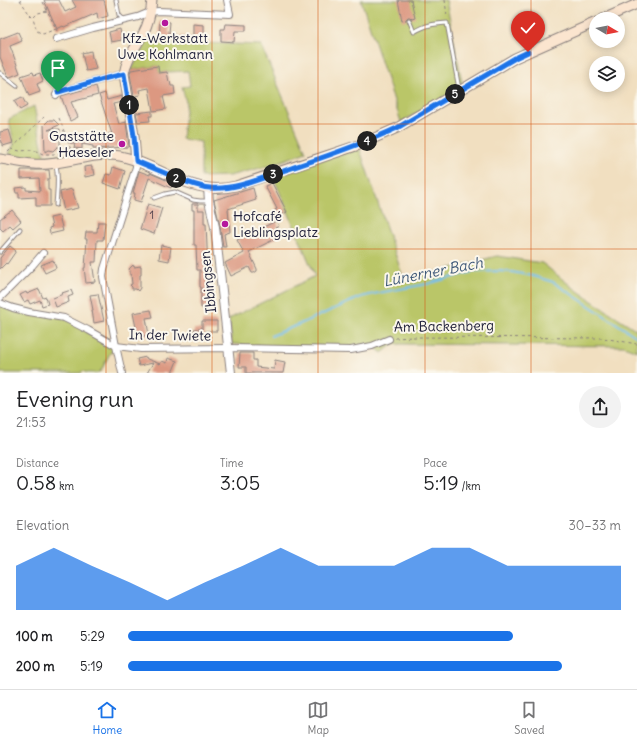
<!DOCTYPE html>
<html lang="en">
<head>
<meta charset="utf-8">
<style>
  :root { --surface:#fff; --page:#f2f2f2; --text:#202124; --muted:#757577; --line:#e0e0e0; --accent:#1a73e8 }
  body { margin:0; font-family:Delius,sans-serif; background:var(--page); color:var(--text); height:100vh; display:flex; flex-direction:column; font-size:15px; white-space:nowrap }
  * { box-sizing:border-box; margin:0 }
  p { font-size:13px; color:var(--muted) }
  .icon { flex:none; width:22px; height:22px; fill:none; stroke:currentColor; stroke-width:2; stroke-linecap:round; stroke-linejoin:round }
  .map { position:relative; height:373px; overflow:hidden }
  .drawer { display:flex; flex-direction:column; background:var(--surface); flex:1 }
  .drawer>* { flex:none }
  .needle { width:26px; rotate:100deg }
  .controls { position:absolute; left:589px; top:12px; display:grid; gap:8px }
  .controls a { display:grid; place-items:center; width:36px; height:36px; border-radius:50%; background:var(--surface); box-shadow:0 2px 10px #0003; font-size:20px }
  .pin { position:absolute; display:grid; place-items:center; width:34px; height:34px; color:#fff; margin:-41px -17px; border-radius:50% 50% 50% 0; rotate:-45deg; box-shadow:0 0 4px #0007 }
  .pin .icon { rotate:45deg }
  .km { position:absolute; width:20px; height:20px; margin:-10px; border-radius:50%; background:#222; color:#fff; font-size:11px; line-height:20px; text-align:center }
  .round { display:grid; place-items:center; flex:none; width:42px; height:42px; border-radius:21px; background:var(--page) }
  .headline { display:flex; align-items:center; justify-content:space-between; height:68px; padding:0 16px }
  h1 { font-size:22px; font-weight:600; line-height:30px }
  .stats { display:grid; grid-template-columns:repeat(3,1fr); gap:6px; height:68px; padding:4px 16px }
  .stats div { display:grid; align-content:center }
  .stats b { font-size:20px; font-weight:600 }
  .stats small { font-size:11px; font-weight:400 }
  .stats p { font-size:11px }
  .chart { height:112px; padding:8px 16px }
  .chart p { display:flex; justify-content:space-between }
  .chart svg { width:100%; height:72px; margin-top:4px; fill:var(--accent); opacity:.7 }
  ul { padding:0 16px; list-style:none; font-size:13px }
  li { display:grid; grid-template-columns:64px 48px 1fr; align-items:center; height:30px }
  li i { height:10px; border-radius:5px; background:var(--accent) }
  .tab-bar { display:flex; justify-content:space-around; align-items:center; height:56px; border-top:1px solid var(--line); background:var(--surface); font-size:11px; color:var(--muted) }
  .tab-bar a { display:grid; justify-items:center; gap:2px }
  .tab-bar .current { color:var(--accent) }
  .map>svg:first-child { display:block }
</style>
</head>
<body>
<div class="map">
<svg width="637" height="373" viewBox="0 0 637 373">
  <rect width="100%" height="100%" fill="#fbf7ec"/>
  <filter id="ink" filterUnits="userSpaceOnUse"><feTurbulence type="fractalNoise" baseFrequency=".025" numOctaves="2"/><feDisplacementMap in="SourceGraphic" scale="8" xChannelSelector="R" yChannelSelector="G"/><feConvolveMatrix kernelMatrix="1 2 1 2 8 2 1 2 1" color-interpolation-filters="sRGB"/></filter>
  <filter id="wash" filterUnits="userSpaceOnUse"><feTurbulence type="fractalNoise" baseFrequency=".012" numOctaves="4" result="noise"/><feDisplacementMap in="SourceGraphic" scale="16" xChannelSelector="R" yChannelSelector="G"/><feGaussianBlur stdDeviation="0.9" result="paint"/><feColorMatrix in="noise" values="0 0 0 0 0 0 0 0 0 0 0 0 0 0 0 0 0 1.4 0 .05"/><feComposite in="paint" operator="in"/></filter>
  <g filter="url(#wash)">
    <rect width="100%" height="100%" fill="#f1dfc0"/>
    <g fill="#bac668" stroke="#6e7452">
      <polygon points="361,0 446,0 463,87 401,122"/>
      <polygon points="148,41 261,45 306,152 268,166 229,176 201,177 201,142 182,139 186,102 182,87 190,86 188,71 167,72 159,73 158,66 131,70"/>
      <path d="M 34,106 L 44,156 L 64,155 L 67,157 C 49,165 27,158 9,154 L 14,144 L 9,119 Z"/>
      <path d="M 359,147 L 404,280 L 432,273 L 497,256 L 542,263 L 571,286 L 595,303 L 637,330 L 637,351 L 624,346 L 393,344 L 382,353 L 373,346 C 326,352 279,347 232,344 L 229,319 L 315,276 L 273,176 Z"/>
      <polygon points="0,303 64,318 116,346 109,355 101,371 96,373 88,373 82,371 81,373 0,373"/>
    </g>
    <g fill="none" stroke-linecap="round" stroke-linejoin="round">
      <polyline stroke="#74bfed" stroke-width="2" points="271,336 300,324 361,297 378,293 427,284 472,272 499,271 512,272 533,276 553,282 637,337"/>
    </g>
    <g id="blocks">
      <g fill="#dc9881">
        <polygon points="44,0 59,0 65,12 76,7 72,0 104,0 108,16 98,19 97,13 64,27 63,26 57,29"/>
        <polygon points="398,0 411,0 415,18 412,19 410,17 408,17 406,19 406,20 402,21"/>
        <polygon points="160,21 170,22 169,33 174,34 174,36 191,37 191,43 159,41"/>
        <polygon points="193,24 204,25 204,38 193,37"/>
        <polygon points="226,24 246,25 246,31 235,31 234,42 221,41 221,29 225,29"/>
        <polygon points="120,29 122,40 111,42 109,32"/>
        <polygon points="18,32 22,41 10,46 20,73 10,77 7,74 0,57 0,39"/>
        <polygon points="91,51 92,58 93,58 96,69 86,71 82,53"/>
        <polygon points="158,66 159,73 167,72 169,82 170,81 171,86 174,86 175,94 163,96 166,109 153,111 149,88 139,90 140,95 134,96 130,74 131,70"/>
        <polygon points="33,72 34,75 40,73 43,81 37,84 40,92 29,96 21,76"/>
        <polygon points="96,86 98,95 71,102 78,117 70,121 61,96"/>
        <polygon points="105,93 107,100 122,96 122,102 113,104 119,124 126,122 129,146 128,147 93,149 93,146 82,144 82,149 74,148 75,143 70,143 70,140 75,140 76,137 84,136 84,139 108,138 108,134 112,134 99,95"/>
        <polygon points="22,97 27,106 20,110 14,101"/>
        <polygon points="152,111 152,116 149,116 150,121 138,122 136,113"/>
        <polygon points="49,120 54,120 59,125 48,130 60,129 60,147 57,147 53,151 48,150 45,152 44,125"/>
        <polygon points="9,130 13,143 3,146 3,143 1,143 0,138 0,132"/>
        <polygon points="92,166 92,170 94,170 95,175 85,177 84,167"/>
        <polygon points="113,167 125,171 120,189 103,183 106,174 111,175"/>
        <polygon points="21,170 49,170 50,179 48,179 48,190 50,190 50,206 36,206 36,197 19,198 19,193 16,193 15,188 26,187 26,190 40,191 39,178 21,179"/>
        <polygon points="139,171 150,175 150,173 173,183 171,188 149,178 141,202 134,200 135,193 133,193"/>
        <polygon points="272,183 287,212 278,217 275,210 277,209 265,186"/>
        <polygon points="253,188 256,200 228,209 230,232 224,234 226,247 223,247 220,226 214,200"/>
        <polygon points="72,189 78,208 64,211 60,192"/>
        <polygon points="148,204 162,208 154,234 140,229"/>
        <polygon points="192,204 198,204 198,210 204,210 204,224 206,224 208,269 209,269 211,290 211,304 209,304 209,307 201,308 201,287 200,287 200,270 197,270 196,245 194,245 194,210 192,210"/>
        <polygon points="12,210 21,221 13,228 10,225 3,231 0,228 0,219 9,212 10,212"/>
        <polygon points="59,216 63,231 50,234 49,228 52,227 50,218"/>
        <polygon points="276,221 279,226 275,228 279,237 249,252 257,269 257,271 254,273 252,273 249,267 231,276 225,263 244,253 237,240"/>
        <polygon points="98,222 105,222 103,240 97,240 96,262 92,262 95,282 86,283 84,268 85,268 87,239 85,239 86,232 97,232"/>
        <polygon points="161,245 171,247 169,261 159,259"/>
        <polygon points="10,246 16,251 7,264 6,263 0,269 0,258"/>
        <polygon points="53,260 56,268 45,273 41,265"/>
        <polygon points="133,265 134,267 141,266 141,275 140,275 140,288 138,291 136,289 132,289 132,287 130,285 132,284 131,275 130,275 130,271 129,269"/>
        <polygon points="39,289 43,298 46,297 48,304 42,306 40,300 30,304 28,300 24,302 20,295 26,292 27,294"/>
        <polygon points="71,290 73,295 68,297 69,302 56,307 53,298 63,294 62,293"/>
        <polygon points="98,294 104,321 94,323 92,310 93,310 90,295"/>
        <polygon points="151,310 153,317 146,318 149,335 138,337 133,313"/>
        <polygon points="202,321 217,321 217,331 205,331 205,337 194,337 194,329 202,329"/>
        <polygon points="240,353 253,353 253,360 256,360 256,367 274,369 275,360 285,362 283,373 246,373 246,367 239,367"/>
        <polygon points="146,357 147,359 160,364 162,361 167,363 168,358 177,361 172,373 147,373 153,363 139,366 137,359"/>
      </g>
    </g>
  </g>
  <g filter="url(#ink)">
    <use href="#blocks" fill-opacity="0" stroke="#8a807e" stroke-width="1"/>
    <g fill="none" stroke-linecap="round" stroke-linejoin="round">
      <defs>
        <g id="service">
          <polyline points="116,0 119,15 124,20"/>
          <path d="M 409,20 L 414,32 C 426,25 432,24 447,23 L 459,89"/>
          <polyline points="0,73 17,86"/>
          <polyline points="154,198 165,194 175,192 193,200 200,201 209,201"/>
          <path d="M 56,205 C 57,191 59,178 56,165"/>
          <polyline points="0,252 20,229"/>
        </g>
        <g id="minor">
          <polyline points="56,39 93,28 138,17 150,12 158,11 230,14 227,0"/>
          <polyline points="56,95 58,92 107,78 124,74"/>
          <polyline points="0,298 32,266 43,253"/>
          <polyline points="0,303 13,308 29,312 64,318 88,330 116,346 141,349 228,348 351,350 372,346 389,339"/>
          <polyline points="122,373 116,346 103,277 104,269 136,167 136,161"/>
        </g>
        <polyline id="tertiary" points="208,188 209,201 215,227 231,373"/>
        <g id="secondary">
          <polyline points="603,19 637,4"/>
          <path d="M 0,159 C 16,161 32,166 48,164 C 71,162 98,152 120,156 C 150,162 179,185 209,188 C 218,189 227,188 236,186 L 359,145 L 397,128 L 515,58 L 596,22"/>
          <path d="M 136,161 L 134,136 L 124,74 C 126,59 136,47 143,34 C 149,23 151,12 152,0"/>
        </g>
      </defs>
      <use href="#service" stroke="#8a807e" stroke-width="5"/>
      <use href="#minor" stroke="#8a807e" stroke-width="8"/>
      <use href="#tertiary" stroke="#8a807e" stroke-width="10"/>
      <use href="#secondary" stroke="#8a807e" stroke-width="11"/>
      <g stroke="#8a807e" stroke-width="1" stroke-dasharray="3 3" stroke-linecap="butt">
        <polyline points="20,0 30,15 33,18 37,31 43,34 56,29"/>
        <polyline points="445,0 447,17"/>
        <polyline points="43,2 57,31"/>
        <polyline points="34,17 38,13 47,11"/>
        <polyline points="59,118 61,123 71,150 64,153"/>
        <polyline points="11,149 20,151 32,150 36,151 43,154 61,154"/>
        <polyline points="8,152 44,117"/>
        <polyline points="395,338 413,337 603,338 637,344"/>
      </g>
      <use href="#service" stroke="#fff" stroke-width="3"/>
      <use href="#minor" stroke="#fff" stroke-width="6"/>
      <use href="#tertiary" stroke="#fff" stroke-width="8"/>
      <use href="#secondary" stroke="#fbe5cf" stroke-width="9"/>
    </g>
  </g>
  <g fill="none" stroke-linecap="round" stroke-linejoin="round" filter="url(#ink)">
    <defs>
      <path id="route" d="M 58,92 L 107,78 L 124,74 L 134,136 L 136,161 C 148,166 160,171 172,176 C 184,181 197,187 210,188 C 236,190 262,178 286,170 C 324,157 361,145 397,128 L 515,58 L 528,52"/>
    </defs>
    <use href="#route" stroke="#fff" stroke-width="8"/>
    <use href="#route" stroke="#1a73e8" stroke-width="5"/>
  </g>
  <path fill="none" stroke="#d45411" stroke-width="1" stroke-opacity="0.55" d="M 106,0 L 106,373M 212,0 L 212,373M 318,0 L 318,373M 425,0 L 425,373M 531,0 L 531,373M 0,124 L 637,124M 0,249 L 637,249"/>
  <g fill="#b5179e" stroke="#fbf7ec" stroke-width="1.5">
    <circle cx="165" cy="23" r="4"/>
    <circle cx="122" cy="144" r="4"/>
    <circle cx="225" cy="224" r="4"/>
  </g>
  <g text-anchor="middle" stroke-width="4" stroke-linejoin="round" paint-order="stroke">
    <g font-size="12" fill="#50404c">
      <text x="152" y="219">1</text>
    </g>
    <g font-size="14" fill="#22223b" stroke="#fbf7ec">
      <text x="165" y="43">Kfz-Werkstatt<tspan x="165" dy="16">Uwe Kohlmann</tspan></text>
      <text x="114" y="141" text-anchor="end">Gaststätte<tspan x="114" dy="16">Haeseler</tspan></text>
      <text x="233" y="221" text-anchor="start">Hofcafé<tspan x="233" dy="16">Lieblingsplatz</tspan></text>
    </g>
    <g font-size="14" fill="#22223b" stroke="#fbf7ec">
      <text transform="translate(208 282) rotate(-96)" y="5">Ibbingsen</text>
      <text transform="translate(444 326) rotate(-1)" y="5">Am Backenberg</text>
      <text transform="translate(170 335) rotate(1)" y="5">In der Twiete</text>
    </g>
    <g font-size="15" font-style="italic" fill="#3f5979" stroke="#fbf7ec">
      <text transform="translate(433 272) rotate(-11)" y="5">Lünerner Bach</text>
    </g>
  </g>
</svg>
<div class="controls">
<a><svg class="needle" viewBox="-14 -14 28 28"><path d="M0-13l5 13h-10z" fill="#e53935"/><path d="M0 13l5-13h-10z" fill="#757577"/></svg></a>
<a><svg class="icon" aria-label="layers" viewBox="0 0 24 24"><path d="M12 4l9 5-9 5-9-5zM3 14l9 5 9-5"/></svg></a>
</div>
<div class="pin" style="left:58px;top:92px;background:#1e9e55"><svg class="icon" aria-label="arrive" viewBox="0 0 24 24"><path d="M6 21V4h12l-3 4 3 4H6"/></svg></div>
<div class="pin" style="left:528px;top:52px;background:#d93025"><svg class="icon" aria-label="check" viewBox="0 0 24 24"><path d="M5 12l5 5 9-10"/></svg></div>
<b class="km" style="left:129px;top:105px">1</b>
<b class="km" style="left:176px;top:178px">2</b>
<b class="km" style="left:273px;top:174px">3</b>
<b class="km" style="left:367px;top:141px">4</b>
<b class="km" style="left:455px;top:94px">5</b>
</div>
<section class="drawer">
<div class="headline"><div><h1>Evening run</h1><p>21:53</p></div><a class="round"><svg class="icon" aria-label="share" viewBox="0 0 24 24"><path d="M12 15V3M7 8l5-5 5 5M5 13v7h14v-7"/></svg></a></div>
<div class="stats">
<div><p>Distance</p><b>0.58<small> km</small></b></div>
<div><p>Time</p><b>3:05</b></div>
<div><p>Pace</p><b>5:19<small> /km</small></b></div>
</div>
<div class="chart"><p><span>Elevation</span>30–33 m</p>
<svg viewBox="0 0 160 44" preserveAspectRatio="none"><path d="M0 44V17L10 6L20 17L30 27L40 38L50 27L60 17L70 6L80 17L90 17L100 17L110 6L120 6L130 17L140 17L150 17L160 17V44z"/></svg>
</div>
<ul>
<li><b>100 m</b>5:29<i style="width:78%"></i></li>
<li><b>200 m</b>5:19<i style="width:88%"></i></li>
</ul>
</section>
<nav class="tab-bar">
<a class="current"><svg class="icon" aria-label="home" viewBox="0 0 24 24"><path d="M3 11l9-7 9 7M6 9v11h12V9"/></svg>Home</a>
<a><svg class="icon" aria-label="map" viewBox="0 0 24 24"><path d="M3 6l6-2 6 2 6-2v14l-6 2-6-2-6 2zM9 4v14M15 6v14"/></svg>Map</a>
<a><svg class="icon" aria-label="saved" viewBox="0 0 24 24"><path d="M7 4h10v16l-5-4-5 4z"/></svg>Saved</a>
</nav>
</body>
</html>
